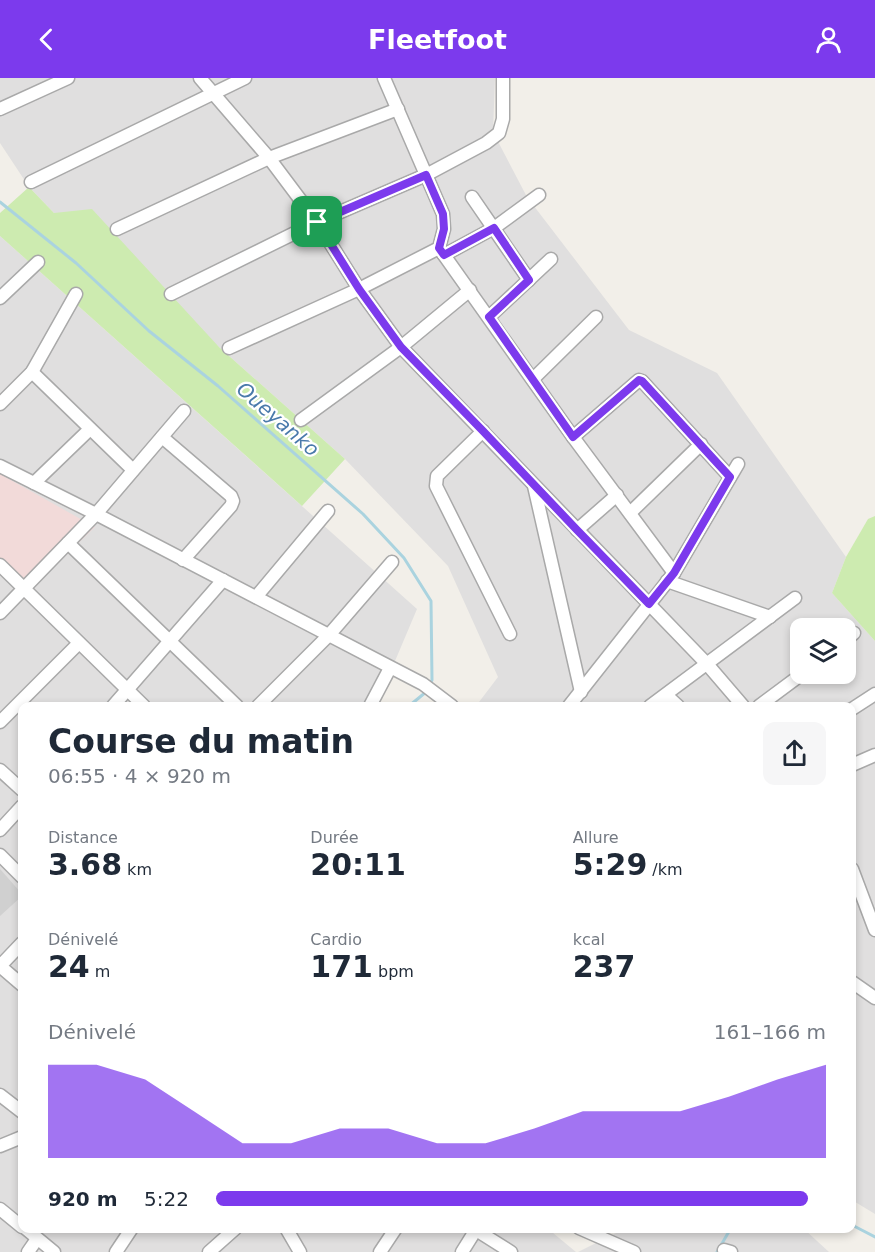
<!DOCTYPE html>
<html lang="fr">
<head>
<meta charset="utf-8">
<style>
  :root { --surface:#fff; --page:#f6f6f7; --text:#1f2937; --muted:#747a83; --accent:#7c3aed }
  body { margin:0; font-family:"DejaVu Sans",sans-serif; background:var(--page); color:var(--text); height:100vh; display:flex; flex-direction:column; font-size:22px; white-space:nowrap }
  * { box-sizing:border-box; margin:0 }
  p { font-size:20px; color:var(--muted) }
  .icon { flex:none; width:33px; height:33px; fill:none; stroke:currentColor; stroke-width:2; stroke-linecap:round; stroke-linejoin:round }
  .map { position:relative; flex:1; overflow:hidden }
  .details { position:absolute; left:18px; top:624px; width:838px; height:531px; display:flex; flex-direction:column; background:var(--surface); border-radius:12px; box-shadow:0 3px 9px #0003 }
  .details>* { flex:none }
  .fabs { position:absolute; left:790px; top:540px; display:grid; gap:12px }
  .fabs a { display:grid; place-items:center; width:66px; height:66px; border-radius:12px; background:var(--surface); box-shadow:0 3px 9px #0003; font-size:30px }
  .pin { position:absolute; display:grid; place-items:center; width:51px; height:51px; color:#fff; margin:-26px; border-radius:12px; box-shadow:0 3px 9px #0006 }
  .round { display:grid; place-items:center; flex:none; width:63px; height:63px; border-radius:12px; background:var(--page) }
  .headline { display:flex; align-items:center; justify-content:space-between; height:102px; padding:0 30px }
  h1 { font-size:33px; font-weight:700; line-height:45px }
  .stats { display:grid; grid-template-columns:repeat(3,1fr); gap:9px; height:102px; padding:6px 30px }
  .stats div { display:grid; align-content:center }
  .stats b { font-size:30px; font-weight:700 }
  .stats small { font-size:16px; font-weight:400 }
  .stats p { font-size:16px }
  .chart { height:168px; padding:12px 30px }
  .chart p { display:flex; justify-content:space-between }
  .chart svg { width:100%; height:108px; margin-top:6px; fill:var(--accent); opacity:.7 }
  ul { padding:0 30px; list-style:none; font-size:20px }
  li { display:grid; grid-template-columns:96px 72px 1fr; align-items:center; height:45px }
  li i { height:15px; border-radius:8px; background:var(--accent) }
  header { display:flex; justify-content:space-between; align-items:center; height:78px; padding:0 30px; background:var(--accent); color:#fff; font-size:27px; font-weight:700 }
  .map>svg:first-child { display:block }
</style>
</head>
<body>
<header><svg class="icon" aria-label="back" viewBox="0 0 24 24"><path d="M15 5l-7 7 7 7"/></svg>Fleetfoot<svg class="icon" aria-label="person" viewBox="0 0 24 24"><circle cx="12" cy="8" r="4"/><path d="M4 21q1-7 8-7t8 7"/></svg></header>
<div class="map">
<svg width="875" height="1174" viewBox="0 0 875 1174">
  <rect width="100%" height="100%" fill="#f2efe9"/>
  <g fill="#e0dfdf" fill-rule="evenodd">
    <path d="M 0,0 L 495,0 L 493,54 L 527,119 L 629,252 L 717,295 L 846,479 L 832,515 L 875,563 L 875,1136 L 852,1122 L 852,628 L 476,628 L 498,599 L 448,488 L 345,381 L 219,269 L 54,135 L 29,109 L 0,65 ZM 801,550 L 846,550 L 846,596 L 801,596 Z"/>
    <polygon points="0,158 417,531 376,628 22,628 22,1150 547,1150 576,1174 0,1174"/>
    <polygon points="626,1150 804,1151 829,1174 578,1174"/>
  </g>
  <polygon fill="#f2dad9" points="0,396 95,449 25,517 0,493"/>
  <polygon fill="#d0d0d0" points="0,791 22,816 22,818 0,838"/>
  <g fill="#cdebb0">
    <polygon points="29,109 54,135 92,131 219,269 345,381 302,428 0,158 0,135"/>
    <polygon points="875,438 875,563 832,515 846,479 868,441"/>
  </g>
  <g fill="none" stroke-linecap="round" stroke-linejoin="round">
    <g stroke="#aad3df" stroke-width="3">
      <polyline points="0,124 76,185 149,253 218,308 363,436 404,480 431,523 432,602 430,606"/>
      <polyline points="409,628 426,614"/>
      <polyline points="852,1147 875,1159"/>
      <polyline points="717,1174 731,1150"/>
    </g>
    <defs>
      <g id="minor">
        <polyline points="200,0 269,80 317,144 359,211 401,269 707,586 743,628"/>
        <polyline points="0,31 68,0"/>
        <polyline points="31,104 245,0"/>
        <polyline points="472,119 529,202"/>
        <polyline points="117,151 269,80 398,31"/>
        <polyline points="439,170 573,359 674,495"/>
        <polyline points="444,177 494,150 539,117"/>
        <polyline points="171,216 317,144 426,97 486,65 499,55 503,41 503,0"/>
        <polyline points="0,220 38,184"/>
        <polyline points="489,239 551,181"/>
        <polyline points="229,270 359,211 439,170 444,151 443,136 384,0"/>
        <polyline points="32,294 133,392"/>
        <polyline points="533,301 596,239"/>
        <polyline points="0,326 32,294 76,216"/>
        <polyline points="301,342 401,269 470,212"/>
        <polyline points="483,353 437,398 436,408 510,556"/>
        <polyline points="162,359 231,418 233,423 231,428 183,482"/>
        <polyline points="573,359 639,302 642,303 730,399"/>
        <polyline points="0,388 96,436 423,606 452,628"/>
        <polyline points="34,405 90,351"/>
        <polyline points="534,408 581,614"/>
        <polyline points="630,435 701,366"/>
        <polyline points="577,452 617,417"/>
        <polyline points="68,465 237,628"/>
        <polyline points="0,487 144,628"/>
        <polyline points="667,503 770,539"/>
        <polyline points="256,519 328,433"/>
        <polyline points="0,535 96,436 184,333"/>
        <polyline points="846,562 854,555"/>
        <polyline points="666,617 678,628"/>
        <polyline points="113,628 223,502"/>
        <polyline points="258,628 329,557 392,484"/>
        <polyline points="370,628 390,590"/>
        <polyline points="569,628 674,495 738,386"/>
        <polyline points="650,628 795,520"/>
        <polyline points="759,628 802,596"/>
        <polyline points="852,631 875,616"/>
        <polyline points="0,644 79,565"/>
        <polyline points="852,687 875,677"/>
        <polyline points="0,692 22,712"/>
        <polyline points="0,752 22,728"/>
        <polyline points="0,777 22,799"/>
        <polyline points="852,791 875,852"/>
        <polyline points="0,888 22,865"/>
        <polyline points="0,888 22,907"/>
        <polyline points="852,904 875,920"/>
        <polyline points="0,1017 22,1034"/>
        <polyline points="0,1068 22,1059"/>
        <polyline points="0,1131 22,1149"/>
        <polyline points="25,1150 54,1174"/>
        <polyline points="286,1150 300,1174"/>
        <polyline points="579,1150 634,1174"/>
        <polyline points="476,1152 511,1174"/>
        <polyline points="724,1172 731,1174"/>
        <polyline points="28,1174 37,1161"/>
        <polyline points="116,1174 132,1150"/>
        <polyline points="209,1174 236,1150"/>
        <polyline points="380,1174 396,1150"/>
        <polyline points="462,1174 477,1150"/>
      </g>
    </defs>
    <use href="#minor" stroke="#a9a9a9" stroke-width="15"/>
    <use href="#minor" stroke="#fff" stroke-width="12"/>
  </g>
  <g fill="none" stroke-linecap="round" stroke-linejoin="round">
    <defs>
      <polygon id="route" points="426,97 443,136 444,151 439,170 444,177 494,150 529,202 489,239 573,359 639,302 642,303 730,399 674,495 649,526 577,452 483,353 401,269 359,211 317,144"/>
    </defs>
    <use href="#route" stroke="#fff" stroke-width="12"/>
    <use href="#route" stroke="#7c3aed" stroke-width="8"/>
  </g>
  <g text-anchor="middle" stroke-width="4.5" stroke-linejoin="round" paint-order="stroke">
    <g font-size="20" font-style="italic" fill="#4a7aab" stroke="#fff">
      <text transform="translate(278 341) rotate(41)" y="7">Oueyanko</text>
    </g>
  </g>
</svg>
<div class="fabs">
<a><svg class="icon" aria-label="layers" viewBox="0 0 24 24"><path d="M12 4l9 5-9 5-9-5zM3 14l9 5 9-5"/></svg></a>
</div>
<div class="pin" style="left:317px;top:144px;background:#1e9e55"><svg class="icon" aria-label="arrive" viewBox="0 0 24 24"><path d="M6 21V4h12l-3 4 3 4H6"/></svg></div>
<section class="details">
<div class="headline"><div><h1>Course du matin</h1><p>06:55 · 4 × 920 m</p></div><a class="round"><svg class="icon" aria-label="share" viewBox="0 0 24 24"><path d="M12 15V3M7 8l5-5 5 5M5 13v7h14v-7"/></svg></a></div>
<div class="stats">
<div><p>Distance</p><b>3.68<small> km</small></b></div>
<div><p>Durée</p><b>20:11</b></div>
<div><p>Allure</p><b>5:29<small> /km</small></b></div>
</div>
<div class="stats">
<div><p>Dénivelé</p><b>24<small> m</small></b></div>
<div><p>Cardio</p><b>171<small> bpm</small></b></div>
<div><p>kcal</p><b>237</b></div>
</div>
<div class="chart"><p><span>Dénivelé</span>161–166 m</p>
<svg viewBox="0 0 160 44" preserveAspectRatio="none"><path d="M0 44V6L10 6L20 12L30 25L40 38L50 38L60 32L70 32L80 38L90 38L100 32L110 25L120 25L130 25L140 19L150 12L160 6V44z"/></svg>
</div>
<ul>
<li><b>920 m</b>5:22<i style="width:97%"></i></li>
</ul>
</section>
</div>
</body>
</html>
